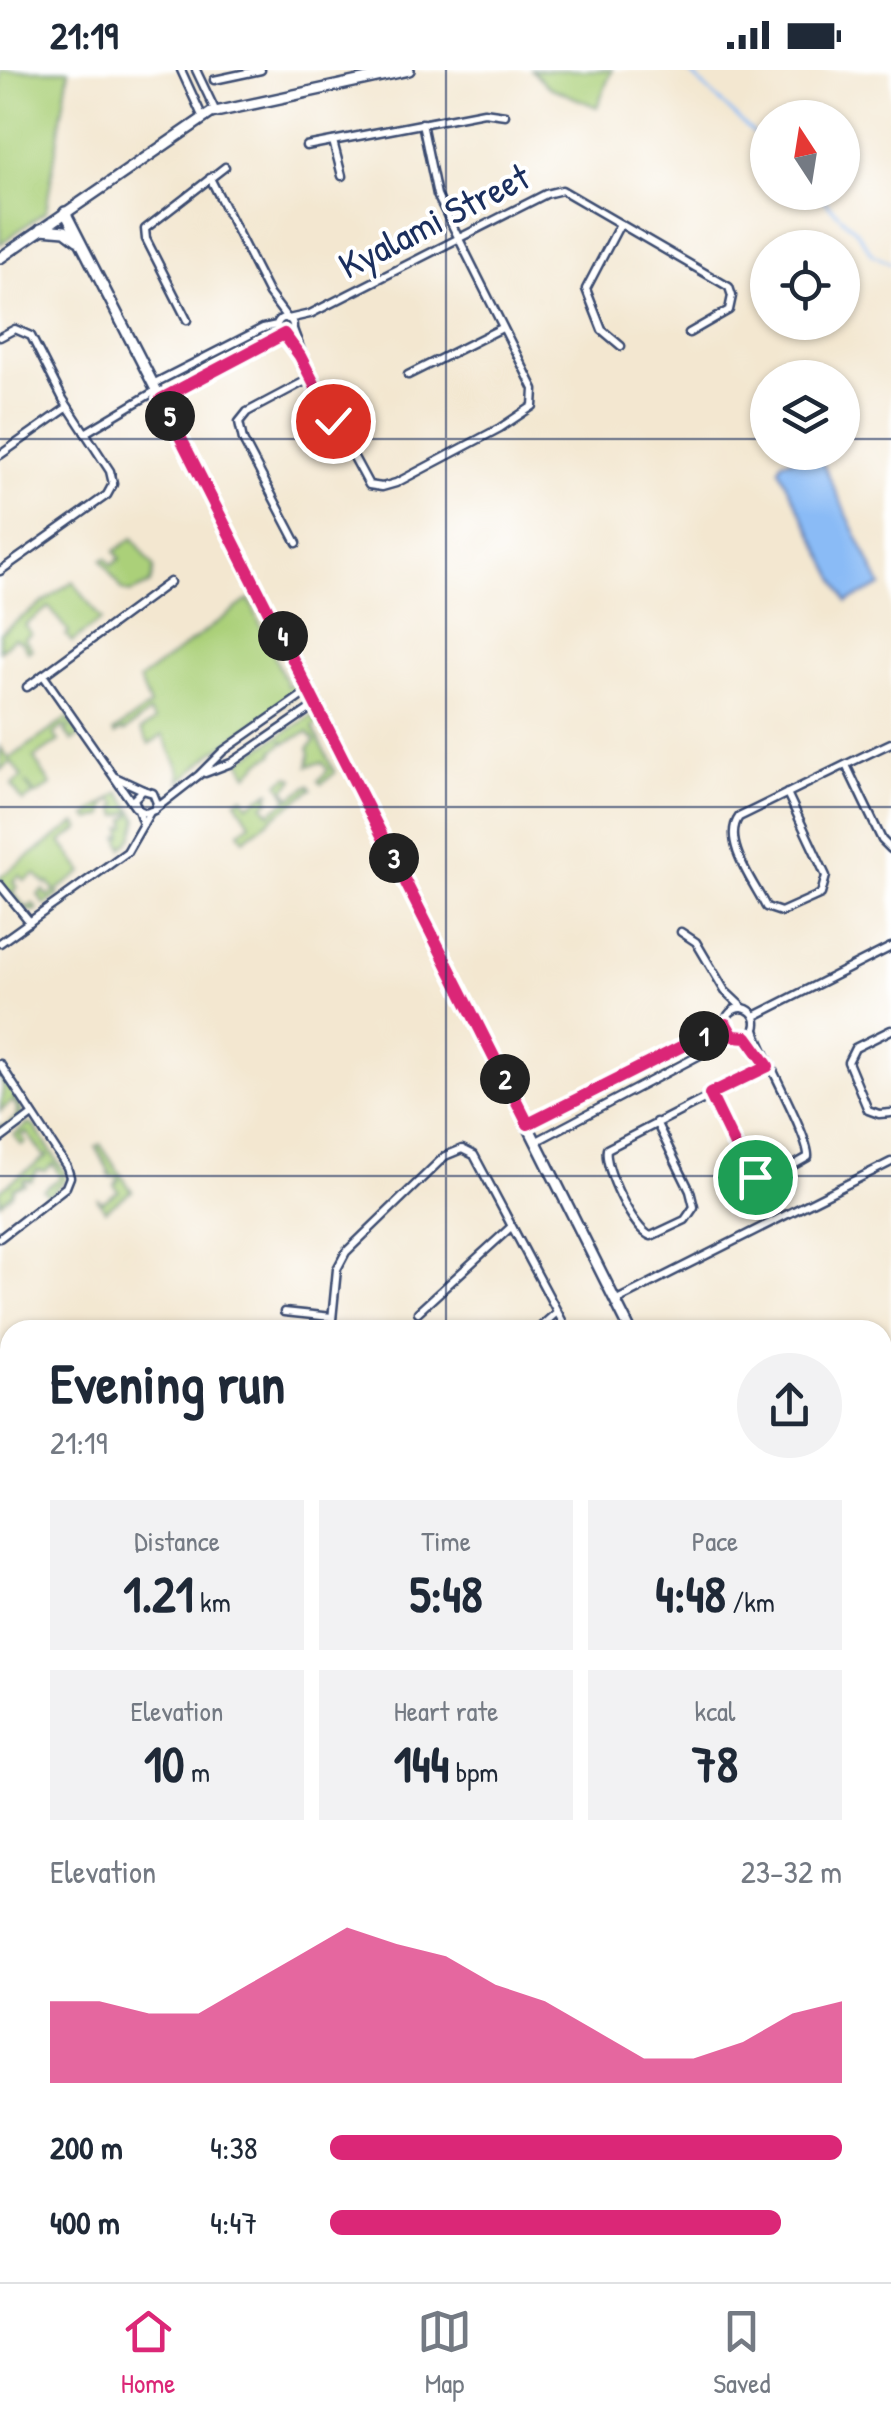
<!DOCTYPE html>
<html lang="en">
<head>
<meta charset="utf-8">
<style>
  :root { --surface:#fff; --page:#f2f2f3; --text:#1f2937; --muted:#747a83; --line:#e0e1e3; --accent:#db2777 }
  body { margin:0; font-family:"Patrick Hand",sans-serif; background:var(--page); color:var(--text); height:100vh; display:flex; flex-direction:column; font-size:38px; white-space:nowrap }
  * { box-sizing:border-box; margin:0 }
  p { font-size:32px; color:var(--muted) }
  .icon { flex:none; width:55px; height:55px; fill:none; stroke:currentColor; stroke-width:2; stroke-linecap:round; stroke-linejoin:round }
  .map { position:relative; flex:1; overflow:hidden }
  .details { position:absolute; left:0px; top:1250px; width:892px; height:962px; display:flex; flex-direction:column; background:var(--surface); border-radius:30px 30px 0 0; box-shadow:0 2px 8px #0004 }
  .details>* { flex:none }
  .needle { width:65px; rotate:348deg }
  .tools { position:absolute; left:750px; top:30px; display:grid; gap:20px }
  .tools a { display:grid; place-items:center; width:110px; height:110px; border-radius:50%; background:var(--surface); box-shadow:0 2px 8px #0004; font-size:50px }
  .pin { position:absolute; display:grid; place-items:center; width:85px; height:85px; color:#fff; margin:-42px; border:5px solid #fff; border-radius:50%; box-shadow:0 2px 10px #0007 }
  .km { position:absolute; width:50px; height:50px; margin:-25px; border-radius:50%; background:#222; color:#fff; font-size:28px; line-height:50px; text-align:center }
  .round { display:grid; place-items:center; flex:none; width:105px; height:105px; border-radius:52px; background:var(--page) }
  .overview { display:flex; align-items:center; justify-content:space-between; height:170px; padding:0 50px }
  h1 { font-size:55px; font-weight:700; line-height:75px }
  .metrics { display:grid; grid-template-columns:repeat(3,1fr); gap:15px; height:170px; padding:10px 50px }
  .metrics div { display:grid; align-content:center; border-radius:0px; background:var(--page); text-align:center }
  .metrics b { font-size:50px; font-weight:700 }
  .metrics small { font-size:28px; font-weight:400 }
  .metrics p { font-size:28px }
  .chart { height:280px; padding:20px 50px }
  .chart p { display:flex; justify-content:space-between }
  .chart svg { width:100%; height:180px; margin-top:10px; fill:var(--accent); opacity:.7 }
  ul { padding:0 50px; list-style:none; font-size:32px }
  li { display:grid; grid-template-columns:160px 120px 1fr; align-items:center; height:75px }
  li i { height:25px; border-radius:12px; background:var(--accent) }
  .status { display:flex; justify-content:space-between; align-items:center; height:70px; padding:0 50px; background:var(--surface); direction:ltr }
  .status svg { height:28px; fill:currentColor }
  .dock { display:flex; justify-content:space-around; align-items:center; height:140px; border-top:2px solid var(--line); background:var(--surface); font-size:28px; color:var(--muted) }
  .dock a { display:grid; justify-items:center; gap:5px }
  .dock .active { color:var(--accent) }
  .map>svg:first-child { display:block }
</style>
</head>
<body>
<div class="status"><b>21:19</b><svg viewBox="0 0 49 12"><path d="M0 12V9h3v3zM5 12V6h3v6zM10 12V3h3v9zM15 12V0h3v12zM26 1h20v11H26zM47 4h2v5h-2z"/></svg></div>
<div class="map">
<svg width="891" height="2212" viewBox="0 0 891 2212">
  <rect width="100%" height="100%" fill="#fff"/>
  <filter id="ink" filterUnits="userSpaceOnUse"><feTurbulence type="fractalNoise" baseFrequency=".01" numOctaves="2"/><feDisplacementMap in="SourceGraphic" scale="20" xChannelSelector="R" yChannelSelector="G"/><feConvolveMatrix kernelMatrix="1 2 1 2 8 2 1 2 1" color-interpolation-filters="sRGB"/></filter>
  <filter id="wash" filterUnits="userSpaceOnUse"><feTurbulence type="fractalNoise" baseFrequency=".0048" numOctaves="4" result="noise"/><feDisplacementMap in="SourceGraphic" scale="40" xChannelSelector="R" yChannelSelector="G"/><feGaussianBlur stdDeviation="2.25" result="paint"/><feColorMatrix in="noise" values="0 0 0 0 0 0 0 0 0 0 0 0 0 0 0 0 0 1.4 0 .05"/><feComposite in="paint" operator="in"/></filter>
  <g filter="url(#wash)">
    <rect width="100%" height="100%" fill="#f3e7d0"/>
    <g fill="#abd079" stroke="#63806c" stroke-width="2.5">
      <polygon points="0,0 69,0 46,141 0,174"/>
      <polygon points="531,0 612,0 597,37 549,17"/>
      <polygon points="133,468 154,498 150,514 131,523 122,520 102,490 106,488 112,495 120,489 115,481"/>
      <polygon points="73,511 101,550 72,572 66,565 69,563 49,537 25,555 31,564 24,568 32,579 28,582 22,572 14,568 0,581 0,563"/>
      <polygon points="249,529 288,617 298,608 300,622 212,683 180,712 180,701 163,665 149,674 141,660 155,651 149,643 124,662 122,660 115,665 113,662 150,636 139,610"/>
      <polygon points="311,646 319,652 313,657 335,703 321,714 318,711 328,700 322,692 308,696 310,684 308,678 315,671 308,662 285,673 282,670 283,673 273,681 274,684 259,693 248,705 240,691"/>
      <polygon points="68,648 80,666 72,671 65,661 69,658 63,657 54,664 59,671 34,688 51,715 36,725 25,712 34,725 23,732 12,715 22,707 11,692 0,700 0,677 9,689"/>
      <polygon points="289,706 294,709 285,720 291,728 309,715 312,719 244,769 239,762 250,753 236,731 243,726 248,735 271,721 268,726 270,730 263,735 270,743 288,729 279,713"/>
      <polygon points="120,722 138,749 133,767 123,778 119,767 123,766 122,758 127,757 126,749 131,746 130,742 119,746 115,738 118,735 113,729 106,734 104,746 90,750 87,746"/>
      <path d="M 76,753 L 80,759 L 61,772 L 83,802 L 56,821 L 59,825 L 45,835 L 38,825 L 44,820 L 48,826 L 55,821 L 49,813 L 46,814 L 35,804 L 24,811 L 20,805 L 13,811 L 17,818 L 12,822 L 27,838 L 33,834 L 38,840 C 20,846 6,823 0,807 Z"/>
      <polygon points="0,1002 22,1040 20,1049 0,1064 0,1055 2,1058 16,1048 17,1038 13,1031 0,1041 3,1017"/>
      <polygon points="28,1054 34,1056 64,1101 65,1110 49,1126 43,1120 60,1108 54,1094 44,1101 37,1100 31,1111 25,1109 23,1111 25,1114 14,1117 12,1124 0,1133 0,1120 48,1085 44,1086 27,1063 21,1065 26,1072 21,1075 14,1065"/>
      <polygon points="100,1074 132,1121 105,1140 97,1128 102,1132 119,1121 114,1115 119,1109 115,1105 111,1107 108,1104 110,1103 96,1077"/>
      <polygon points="883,1781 891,1796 891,2212 884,2212 878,2203 882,2202"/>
      <polygon points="10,2159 10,2202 103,2203 83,2212 0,2212 0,2164"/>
      <polygon points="183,2202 407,2202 408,2212 180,2212"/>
    </g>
    <polygon fill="#8abbf6" stroke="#5275aa" stroke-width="2.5" points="796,388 815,388 822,392 881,516 847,532 779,399 782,391"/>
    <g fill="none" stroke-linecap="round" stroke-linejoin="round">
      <g stroke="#8abbf6" stroke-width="2.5">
        <polyline points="687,0 768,77"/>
        <polyline points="815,122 858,163 872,184 891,194"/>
      </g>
    </g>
  </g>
  <g filter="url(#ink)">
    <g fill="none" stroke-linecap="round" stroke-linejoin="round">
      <defs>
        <g id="street">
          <polyline points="181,0 203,48"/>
          <polyline points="196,0 216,42"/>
          <polyline points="214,10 261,0"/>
          <polyline points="333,71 342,106"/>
          <polyline points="306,76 484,42 505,45"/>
          <polyline points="210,108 269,224 287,248"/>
          <polyline points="620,154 586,219 602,260 621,276"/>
          <circle cx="285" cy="256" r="8"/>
          <polyline points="288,249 310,244 546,124 562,120 729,217 732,226 729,240 689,263"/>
          <polyline points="187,250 146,169 145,159 225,97"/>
          <polyline points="293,259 311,308 369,415 382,417 396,413 500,358 533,336 534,319 437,125 422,53"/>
          <polyline points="0,267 15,259 31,266 63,329 110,401 113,414 107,425 0,501"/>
          <polyline points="408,305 502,258"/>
          <polyline points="153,314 263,258 277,255"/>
          <polyline points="161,329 282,264"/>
          <polyline points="85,363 157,320"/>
          <polyline points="0,385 68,337"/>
          <polyline points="297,473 243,370 239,352 247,342 311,308"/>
          <polyline points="43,605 135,737"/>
          <polyline points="27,617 170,512"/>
          <polyline points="846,695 882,770 891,779"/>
          <polyline points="205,703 231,693 317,634"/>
          <polyline points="115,707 143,720"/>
          <path d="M 787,723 L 826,806 L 821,824 L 781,842 L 766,837 C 755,814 721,771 739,747 C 790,722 840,697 891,673"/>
          <polyline points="138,740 146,743 154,740 157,733 153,723 143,720 134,729 143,754"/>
          <polyline points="154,740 199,705 223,681 310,620"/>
          <polyline points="0,815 30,852"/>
          <polyline points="681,862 696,872 725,921 743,938"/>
          <polyline points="0,873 127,782 150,742"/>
          <circle cx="741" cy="953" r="15"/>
          <polyline points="755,946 891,877"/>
          <polyline points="891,960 855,978 848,992 868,1040 879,1044 891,1043"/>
          <polyline points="0,994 67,1097 70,1107 66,1117 0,1168"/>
          <path d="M 711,1024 L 739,1084 L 755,1107 L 773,1107 L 808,1087 C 810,1068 764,988 755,960"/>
          <path d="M 656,1052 L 690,1121 L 694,1137 L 685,1150 L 651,1166 C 634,1161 603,1097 607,1079 L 768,996"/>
          <polyline points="528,1054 725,955"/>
          <polyline points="0,1069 32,1045"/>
          <polyline points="537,1071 698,986 729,963"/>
          <polyline points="615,1231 891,1092"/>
          <polyline points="284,1242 332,1247"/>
          <polyline points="418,1242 511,1157"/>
          <polyline points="331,1260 337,1199 346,1182 445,1086 462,1079 474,1085 567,1260"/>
          <polyline points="537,1260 557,1242"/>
          <polyline points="0,1530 10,1517"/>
          <polyline points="0,1534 10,1545"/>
          <polyline points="0,1629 10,1619"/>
          <polyline points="1,1649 10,1665"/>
          <polyline points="0,1693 4,1689"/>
          <polyline points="0,1769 10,1762"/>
          <polyline points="0,1974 10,1970"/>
          <polyline points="0,2024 10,2019"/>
          <polyline points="0,2091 6,2107 0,2115"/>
          <polyline points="488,2202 489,2212"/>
          <polyline points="807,2202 814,2212"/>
          <polyline points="143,2212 144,2202"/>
          <polyline points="680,2212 687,2202"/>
        </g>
        <g id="secondary">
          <polyline points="65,142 317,634 630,1260"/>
          <polyline points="41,159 65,161 77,170"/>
          <polyline points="0,188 211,43 409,0"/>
          <polyline points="882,1756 891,1773"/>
          <polyline points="410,2202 411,2212"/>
          <polyline points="421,2202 422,2212"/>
        </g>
      </defs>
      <use href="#street" stroke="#3b4b6f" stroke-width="11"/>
      <use href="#secondary" stroke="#3b4b6f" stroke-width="14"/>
      <use href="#street" stroke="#fff" stroke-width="6"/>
      <use href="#secondary" stroke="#fff" stroke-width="9"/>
    </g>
  </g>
  <g fill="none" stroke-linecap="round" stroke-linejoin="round" filter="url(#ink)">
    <defs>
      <polyline id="route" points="333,351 300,286 284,264 161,329 528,1054 726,954 733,966 747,967 768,996 710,1024 739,1084 755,1107"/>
    </defs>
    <use href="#route" stroke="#fff" stroke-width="20"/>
    <use href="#route" stroke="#db2777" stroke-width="12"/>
  </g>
  <path fill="none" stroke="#1b2f5e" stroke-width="2.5" stroke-opacity="0.55" d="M 446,0 L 446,1260M 0,369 L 768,369M 842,369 L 891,369M 0,737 L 891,737M 0,1106 L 891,1106M 0,1475 L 10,1475M 882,1475 L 891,1475M 0,1843 L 10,1843M 882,1843 L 891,1843M 446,2202 L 446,2212"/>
  <g text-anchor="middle" stroke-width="8" stroke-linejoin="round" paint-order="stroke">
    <g font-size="38" fill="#1b2f5e" stroke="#fff">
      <text transform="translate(434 151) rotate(-27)" y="13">Kyalami Street</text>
    </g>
  </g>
</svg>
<div class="tools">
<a><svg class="needle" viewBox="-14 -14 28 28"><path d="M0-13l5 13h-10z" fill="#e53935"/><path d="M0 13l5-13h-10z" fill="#747a83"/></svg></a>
<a><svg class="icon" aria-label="locate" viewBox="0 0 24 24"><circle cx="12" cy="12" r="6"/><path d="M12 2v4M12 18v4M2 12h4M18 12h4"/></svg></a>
<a><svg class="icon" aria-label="layers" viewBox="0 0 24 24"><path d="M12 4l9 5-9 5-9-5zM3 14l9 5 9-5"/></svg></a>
</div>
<div class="pin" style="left:755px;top:1107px;background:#1e9e55"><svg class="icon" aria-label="arrive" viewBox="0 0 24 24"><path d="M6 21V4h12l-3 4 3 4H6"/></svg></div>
<div class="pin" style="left:333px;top:351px;background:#d93025"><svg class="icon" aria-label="check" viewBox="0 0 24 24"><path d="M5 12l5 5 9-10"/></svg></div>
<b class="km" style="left:704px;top:966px">1</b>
<b class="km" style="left:505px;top:1009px">2</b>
<b class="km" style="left:394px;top:788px">3</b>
<b class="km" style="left:283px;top:566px">4</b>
<b class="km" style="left:170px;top:346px">5</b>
<section class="details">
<div class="overview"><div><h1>Evening run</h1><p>21:19</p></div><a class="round"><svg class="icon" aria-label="share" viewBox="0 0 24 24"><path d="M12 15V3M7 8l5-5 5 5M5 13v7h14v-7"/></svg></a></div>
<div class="metrics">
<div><p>Distance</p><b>1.21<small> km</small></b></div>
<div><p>Time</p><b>5:48</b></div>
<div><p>Pace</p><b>4:48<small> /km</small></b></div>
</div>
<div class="metrics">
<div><p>Elevation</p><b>10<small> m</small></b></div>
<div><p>Heart rate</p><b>144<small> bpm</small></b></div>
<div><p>kcal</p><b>78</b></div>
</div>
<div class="chart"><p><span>Elevation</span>23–32 m</p>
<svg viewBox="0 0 160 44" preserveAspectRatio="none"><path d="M0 44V24L10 24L20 27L30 27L40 20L50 13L60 6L70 10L80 13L90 20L100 24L110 31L120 38L130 38L140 34L150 27L160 24V44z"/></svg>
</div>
<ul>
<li><b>200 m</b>4:38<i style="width:100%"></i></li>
<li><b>400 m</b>4:47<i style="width:88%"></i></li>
</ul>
</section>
</div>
<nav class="dock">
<a class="active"><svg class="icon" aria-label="home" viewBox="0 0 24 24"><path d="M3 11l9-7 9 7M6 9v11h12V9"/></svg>Home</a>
<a><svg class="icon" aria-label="map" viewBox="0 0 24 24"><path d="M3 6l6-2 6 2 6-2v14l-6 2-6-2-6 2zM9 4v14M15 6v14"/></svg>Map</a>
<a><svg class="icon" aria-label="saved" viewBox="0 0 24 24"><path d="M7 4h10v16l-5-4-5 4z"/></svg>Saved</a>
</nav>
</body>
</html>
